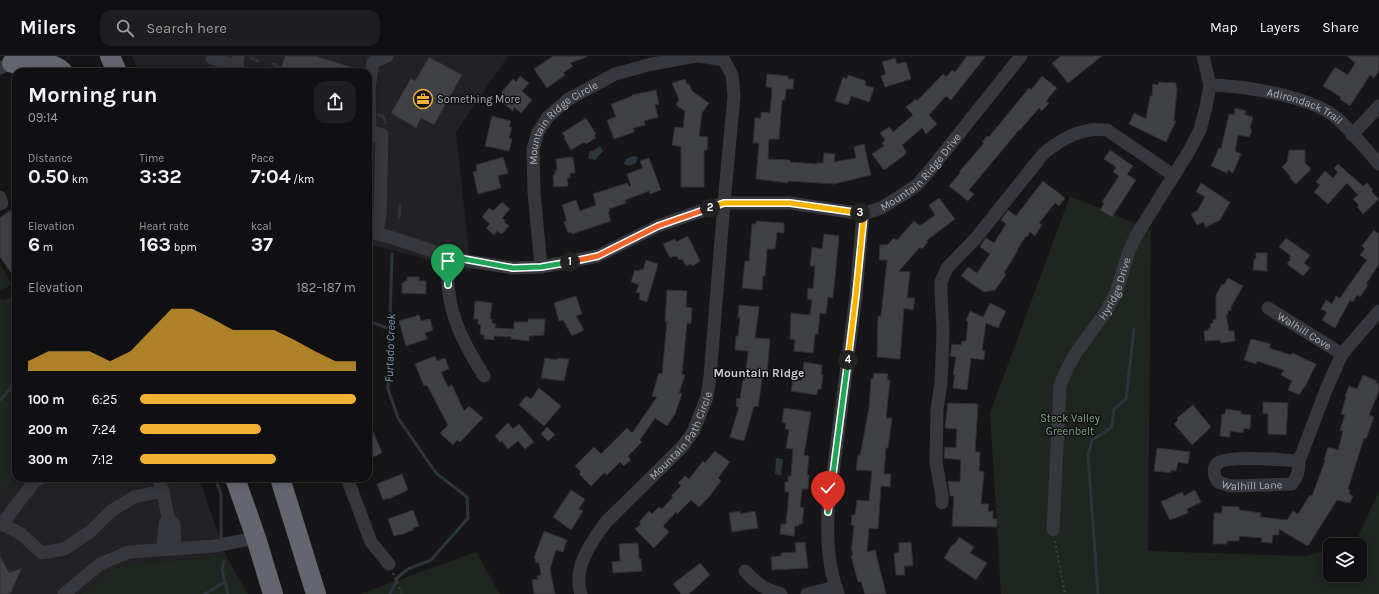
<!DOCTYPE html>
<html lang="en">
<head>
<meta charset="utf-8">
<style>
  :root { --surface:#101012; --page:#1e1e20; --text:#f1f3f6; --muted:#9c9d9f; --line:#303032; --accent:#f2b134 }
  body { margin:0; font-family:Karla,sans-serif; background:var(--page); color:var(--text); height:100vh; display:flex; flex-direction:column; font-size:15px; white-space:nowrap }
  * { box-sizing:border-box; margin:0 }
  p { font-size:13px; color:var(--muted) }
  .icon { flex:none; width:22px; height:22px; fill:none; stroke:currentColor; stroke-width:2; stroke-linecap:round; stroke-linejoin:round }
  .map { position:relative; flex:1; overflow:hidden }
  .panel { position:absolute; left:12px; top:12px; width:360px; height:414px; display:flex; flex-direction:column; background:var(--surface); border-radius:12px; box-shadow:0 2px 10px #0003,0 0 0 1px var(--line) }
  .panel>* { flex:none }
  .controls { position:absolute; left:1323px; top:482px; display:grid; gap:8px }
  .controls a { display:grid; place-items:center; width:44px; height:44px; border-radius:8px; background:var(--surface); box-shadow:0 2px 10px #0003,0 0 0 1px var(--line); font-size:20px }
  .pin { position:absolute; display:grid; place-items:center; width:34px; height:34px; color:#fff; margin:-41px -17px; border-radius:50% 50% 50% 0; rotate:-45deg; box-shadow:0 0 4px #0007 }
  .pin .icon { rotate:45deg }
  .km { position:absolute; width:20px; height:20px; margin:-10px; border-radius:50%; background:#222; color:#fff; font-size:11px; line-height:20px; text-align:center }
  .round { display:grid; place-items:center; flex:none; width:42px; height:42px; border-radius:12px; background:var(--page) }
  .overview { display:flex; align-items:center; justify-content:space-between; height:68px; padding:0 16px }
  h1 { font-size:22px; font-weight:700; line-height:30px }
  .metrics { display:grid; grid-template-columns:repeat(3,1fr); gap:6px; height:68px; padding:4px 16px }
  .metrics div { display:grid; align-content:center }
  .metrics b { font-size:20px; font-weight:700 }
  .metrics small { font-size:11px; font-weight:400 }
  .metrics p { font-size:11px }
  .chart { height:112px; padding:8px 16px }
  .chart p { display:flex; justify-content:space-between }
  .chart svg { width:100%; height:72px; margin-top:4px; fill:var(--accent); opacity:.7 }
  ul { padding:0 16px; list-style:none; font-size:13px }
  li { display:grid; grid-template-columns:64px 48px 1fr; align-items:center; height:30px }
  li i { height:10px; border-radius:5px; background:var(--accent) }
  header { display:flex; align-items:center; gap:24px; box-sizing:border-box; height:56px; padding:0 20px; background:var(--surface); border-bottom:1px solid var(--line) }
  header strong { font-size:19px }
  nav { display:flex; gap:22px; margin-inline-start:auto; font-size:14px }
  .search { width:280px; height:36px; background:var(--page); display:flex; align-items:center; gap:10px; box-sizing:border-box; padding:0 14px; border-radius:12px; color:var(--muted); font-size:15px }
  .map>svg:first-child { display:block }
</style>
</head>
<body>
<header>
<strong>Milers</strong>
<div class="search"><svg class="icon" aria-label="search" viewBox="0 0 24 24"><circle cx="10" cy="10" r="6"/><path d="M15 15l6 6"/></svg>Search here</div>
<nav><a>Map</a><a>Layers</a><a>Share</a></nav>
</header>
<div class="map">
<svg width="1379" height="538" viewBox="0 0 1379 538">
  <rect width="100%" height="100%" fill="#161618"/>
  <g fill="#222225">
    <polygon points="132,0 508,0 456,76 471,215 368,188 368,16 139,16"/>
    <polygon points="17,422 199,422 226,500 151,506 115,512 80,538 0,538 0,440"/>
  </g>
  <g fill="#1e261f">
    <polygon points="1070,140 1151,174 1148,495 1304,500 1330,494 1330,519 1360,519 1360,489 1348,489 1355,487 1379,435 1379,538 1001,538 990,357"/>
    <polygon points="0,209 12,228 0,236"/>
    <polygon points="0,239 1,244 16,241 17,422 0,440"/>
    <polygon points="476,496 500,538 360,538"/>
    <polygon points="226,500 248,538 80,538 115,512 151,506"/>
  </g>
  <g fill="#2c353c">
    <polygon points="600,90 603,95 595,104 588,102 590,95 593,95"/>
    <polygon points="633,100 638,101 636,107 629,110 624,108 626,103"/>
    <polygon points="776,402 783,403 781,419 775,418"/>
  </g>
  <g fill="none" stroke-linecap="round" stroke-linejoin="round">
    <g stroke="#2c353c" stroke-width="3">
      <polyline points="251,2 258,5"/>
      <polyline points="273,8 278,10"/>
      <polyline points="378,59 383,60 386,67"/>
      <polyline points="399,162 400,150"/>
      <polyline points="368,265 390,273"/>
      <polyline points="0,344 16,327"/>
      <polyline points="215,422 221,438 221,481"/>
      <polyline points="224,505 222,514 228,538"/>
      <polyline points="205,538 225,526"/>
      <polyline points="390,538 398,521 408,513 431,504 468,462 467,441 436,417 398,362 388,333 392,198"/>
      <polyline points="1098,538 1088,399 1092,384 1112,371 1114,353 1126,343 1134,273"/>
    </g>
  </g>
  <g fill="#404145" stroke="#303034">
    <polygon points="285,0 315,0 361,14 360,16 280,16"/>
    <polygon points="553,0 587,0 587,1 570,7 573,10 563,17 565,19 547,32 534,13"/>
    <polygon points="967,0 986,0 951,44 946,40 929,59 937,68 926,78 922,72 902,89 906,95 905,96 906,98 884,114 872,98 884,90 882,87 885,84 880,77 889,71 893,76 913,59 906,51 916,43 917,45 943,18 946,21 952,14 955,16"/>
    <polygon points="1061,0 1102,0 1068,27 1052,7"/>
    <polygon points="1347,0 1379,0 1379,15 1374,22 1370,19 1350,50 1340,43 1341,41 1323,30 1335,11 1348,19 1355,7"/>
    <polygon points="429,1 462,19 434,69 421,62 416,72 391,57 411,22 415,25"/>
    <polygon points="895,2 897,8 906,6 911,23 885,31 881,20 886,18 882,6"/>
    <polygon points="767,18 788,20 788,23 794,23 793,33 786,33 785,44 782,44 779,83 769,83 768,103 790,104 790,106 817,108 817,107 823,107 824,97 835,98 834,106 856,102 854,91 864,88 871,119 834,128 788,125 788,127 756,123 759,87 753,87 755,62 761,62 761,56 770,57 772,34 771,31 766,31"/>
    <polygon points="848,19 866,25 865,29 874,32 869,46 851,40 848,49 835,45 843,21 847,23"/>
    <polygon points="520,20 529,27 522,35 532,44 521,57 514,51 513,55 503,47 506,43 501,37 513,23 516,26"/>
    <polygon points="1042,20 1057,32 1046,45 1049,47 1042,55 1039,52 1020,74 1019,74 969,134 974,138 968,145 949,130 960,117 959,116 984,87 982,86 987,80 989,81 1029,32 1031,34"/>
    <polygon points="685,23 687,28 689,28 692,35 709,47 702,57 699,80 708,81 707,94 704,94 704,131 681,131 681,91 672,89 675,71 683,72 685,55 676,49 679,43 672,27"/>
    <polygon points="1159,26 1176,27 1176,31 1177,32 1174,65 1176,65 1166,86 1129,68 1134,57 1146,63 1150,40 1152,40 1153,28 1158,29"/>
    <polygon points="656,34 659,48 655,49 658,61 644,65 645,69 633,72 634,76 614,83 607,64 616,61 611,48 632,40 632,39"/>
    <polygon points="1235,52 1246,55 1245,59 1253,61 1250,72 1252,75 1249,81 1238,79 1235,95 1241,98 1233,117 1228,114 1227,117 1211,110 1219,92 1221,93 1229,58 1234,59"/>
    <polygon points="492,60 511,65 509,71 512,71 509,82 512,83 509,95 485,90"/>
    <polygon points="586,62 596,78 594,79 596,82 586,88 584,86 571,94 564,82 565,81 562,77"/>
    <polygon points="1110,94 1133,110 1127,118 1136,124 1112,161 1100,154 1104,147 1102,146 1119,120 1113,116 1116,111 1104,103"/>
    <polygon points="1289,94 1305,94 1305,107 1311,113 1296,128 1290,122 1291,121 1282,111 1287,106"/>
    <polygon points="503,101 508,117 498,120 501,132 478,138 473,116 477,115 476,109"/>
    <polygon points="573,101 575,117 570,117 570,122 567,122 568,130 554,131 553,119 555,119 555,114 557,114 556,103"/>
    <polygon points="649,102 661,134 650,138 649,135 625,144 626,147 609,153 610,155 608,156 611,165 572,178 571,176 568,177 564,166 567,165 562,149 576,144 580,155 596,149 593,138 627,127 630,131 631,130 627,118 643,112 640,105"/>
    <polygon points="1338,108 1363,130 1367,127 1373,134 1371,135 1379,143 1363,158 1358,152 1358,148 1353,143 1358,139 1347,127 1328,148 1314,136 1320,129 1316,126 1325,115 1333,122 1338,116 1334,112"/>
    <polygon points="1043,125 1065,142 1059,150 1055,147 1039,167 1042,169 1035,180 1030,176 1027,181 1026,180 1017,194 1018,194 1004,217 1006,219 995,234 984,236 961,220 968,211 977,217 990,198 980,191 982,187 986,182 994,187 1006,168 1001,164 1008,154 1016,160"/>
    <polygon points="1201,127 1230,146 1220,164 1206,171 1203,166 1197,169 1191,158 1198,154 1205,141 1196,136"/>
    <polygon points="939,142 955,163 926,185 928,186 922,193 920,191 899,215 910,216 907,242 915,242 913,254 904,252 900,303 877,301 878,260 881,260 887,204 879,204 880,189 887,189 894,182 897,184 914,165 920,170 935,159 929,149"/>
    <polygon points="502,146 510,153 502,162 506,165 504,166 509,170 502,178 497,175 494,179 486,172 490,168 482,161 489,152 493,155"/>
    <polygon points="12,153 16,158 16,183 11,187 16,195 16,224 0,201 0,162"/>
    <polygon points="756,165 784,167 784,177 777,176 775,193 767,193 765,220 763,220 762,234 742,232 745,205 749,205 752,168 756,168"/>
    <polygon points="1374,174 1379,178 1379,208 1366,228 1368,229 1360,241 1357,239 1353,246 1350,244 1335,272 1322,264 1327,256 1321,253 1326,244 1332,248 1336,240 1340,242 1356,219 1367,204 1360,199 1365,193 1362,190"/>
    <polygon points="824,178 839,180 833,242 828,241 826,258 820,257 818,278 815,278 813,297 794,295 795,284 790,283 791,257 810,259 812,244 807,243 808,232 813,233 815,210 810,210 812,191 822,193"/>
    <polygon points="688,180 700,205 692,210 691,208 686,210 682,203 679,204 677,200 675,201 674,200 670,202 663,188 675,183 676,186"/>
    <polygon points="1286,182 1310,199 1304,207 1310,212 1303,220 1287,208 1291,203 1289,202 1291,200 1279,191"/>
    <polygon points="1256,197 1267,197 1267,215 1253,214 1254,203 1256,203"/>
    <polygon points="646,204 658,208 647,246 639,243 640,237 636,236 639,229 631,226 635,214 639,215 640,213 643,214"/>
    <polygon points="407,221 419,221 419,225 426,225 426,238 402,237 402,227 404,227 404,225 407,225"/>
    <polygon points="1228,222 1243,230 1231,251 1231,255 1228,254 1228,259 1226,259 1229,275 1234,275 1235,285 1221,287 1220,284 1205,285 1204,275 1209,274 1208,272 1211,272 1210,268 1213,267 1213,264 1216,263 1216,239 1222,228 1224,229"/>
    <polygon points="667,234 687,235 686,251 692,252 691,268 687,267 682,318 685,319 679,337 682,338 675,358 667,370 655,362 640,384 642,386 628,400 631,404 624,410 620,406 607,419 604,417 591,430 579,418 581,416 575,410 594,391 601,398 627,372 632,377 657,341 652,340 659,317 662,318 667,266 665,266"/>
    <polygon points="576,240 582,258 576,260 584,274 572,280 563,264 559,265 554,247"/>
    <polygon points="475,245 492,247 490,263 492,263 492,267 496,268 495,272 514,273 514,266 528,266 528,263 545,263 544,279 529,280 529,285 511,283 511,281 494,280 494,284 484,283 484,279 480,278 481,269 478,268 478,263 474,263"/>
    <polygon points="990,247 1006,255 998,272 986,267 982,294 985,295 984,304 971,302 967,334 953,332 955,319 953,319 956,301 950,300 952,288 961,289 962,285 966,285 968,266 966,264 970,255 983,261"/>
    <polygon points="739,249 759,251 755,282 770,283 767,317 763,316 758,351 754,350 744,385 730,381 739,351 736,350 737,342 740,343 743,324 745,324 748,295 735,294 736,280 738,280 740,261 738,261"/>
    <polygon points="419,259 421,265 430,263 433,274 425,277 427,283 406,290 399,265"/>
    <polygon points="1251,283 1271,288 1269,292 1291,299 1292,297 1316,308 1305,331 1304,331 1300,338 1297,338 1288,334 1292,325 1281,319 1284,314 1257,305 1256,308 1244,304"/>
    <polygon points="435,300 437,305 445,302 449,313 441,316 448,331 452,329 464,355 469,350 483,362 460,386 457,384 453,389 440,377 448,369 427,329 424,330 415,308"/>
    <polygon points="545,302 557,304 557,302 569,303 564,325 541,322"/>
    <polygon points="804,306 822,309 821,318 823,319 821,333 818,333 817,339 791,335 793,324 801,325"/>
    <polygon points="874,317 888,318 887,324 890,324 886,362 892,362 888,392 886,392 884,418 891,418 890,431 881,430 878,473 869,472 867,496 875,494 886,538 865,538 861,526 858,526 851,500 853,499 851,490 852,490 854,469 851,469 852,459 855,459 857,444 869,445 872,415 856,414 858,399 860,400 869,352 871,323 873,323"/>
    <polygon points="1363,319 1377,325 1376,327 1379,328 1379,335 1369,359 1374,361 1366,383 1364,382 1348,433 1350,434 1349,438 1353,440 1350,447 1337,444 1308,490 1279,473 1279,479 1273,479 1272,487 1261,486 1262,482 1239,480 1239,485 1227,485 1227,488 1213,488 1214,457 1222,457 1222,450 1239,451 1239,454 1261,457 1260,461 1287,464 1293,455 1298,458 1310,439 1312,440 1325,405 1324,404 1328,391 1338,394 1343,375 1340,374 1345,359 1341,358 1346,341 1345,340 1349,330 1357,333"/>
    <polygon points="539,332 561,350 544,370 519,349 526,340 531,343"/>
    <polygon points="1263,346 1288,347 1286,379 1268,378 1268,358 1263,357"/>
    <polygon points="948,347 978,348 975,396 980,396 979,415 984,416 981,448 989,448 988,455 993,455 993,463 997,463 997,471 952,470 954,440 950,440 948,425 960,426 961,404 944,402 945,391 956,392 957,373 945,372"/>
    <polygon points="1193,349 1211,371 1192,389 1174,368 1178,364 1177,362"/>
    <polygon points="784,352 811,356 804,399 809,400 807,419 809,419 808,433 802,433 800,451 804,452 802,468 799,468 799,470 795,470 794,480 780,478 781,468 786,468 789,436 785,436 785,426 788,426 788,420 791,420 793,393 786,392 789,374 785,373 786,367 782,366"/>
    <polygon points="1226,353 1241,355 1241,358 1251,359 1250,373 1244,372 1243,377 1230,375 1230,381 1220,380 1222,358 1225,358"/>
    <polygon points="368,363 382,397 368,403"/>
    <polygon points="508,367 513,373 519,368 534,386 525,393 518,385 508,393 502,385 500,386 495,380"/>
    <polygon points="547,371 555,379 548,385 541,378"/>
    <polygon points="1157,392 1190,396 1188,408 1178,406 1176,415 1171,414 1171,417 1154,415"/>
    <polygon points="715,395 730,406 718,422 721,425 709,441 699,451 691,444 677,458 676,456 663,470 669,476 654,492 635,473 641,468 639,466 649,455 652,458 659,451 662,453 673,441 671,440 681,430 678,427 685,420 689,423 703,405 705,407"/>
    <polygon points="402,418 408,434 389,443 389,442 383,444 377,428"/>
    <polygon points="571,434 585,443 579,453 583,455 571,474 553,461"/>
    <polygon points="1195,434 1201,446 1187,453 1188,457 1170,464 1161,446 1182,436 1184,440"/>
    <polygon points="413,454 419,470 413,472 413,474 401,479 400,478 394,480 388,463"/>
    <polygon points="740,455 740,458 755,455 758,472 732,476 729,457"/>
    <polygon points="544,475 567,484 563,496 556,494 550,513 555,538 534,538 532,524 538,523 537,520 541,519 539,507 535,506 536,503 534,502"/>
    <polygon points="959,481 974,491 970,497 987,507 976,524 944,502 952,489 954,489"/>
    <polygon points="805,486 808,512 772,514 771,501 781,500 781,497 796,496 795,487"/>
    <polygon points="911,486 913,510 904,510 905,519 896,519 894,497 899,497 899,487"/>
    <polygon points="638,487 639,503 641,503 642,515 613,517 612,506 620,505 619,488"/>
    <polygon points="0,500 9,517 22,512 10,538 0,538"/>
    <polygon points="700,507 710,519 689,538 681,538 673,528"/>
  </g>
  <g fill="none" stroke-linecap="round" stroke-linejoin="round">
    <g stroke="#3d3f44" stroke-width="2" stroke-dasharray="2 3" stroke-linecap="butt">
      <polyline points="1055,485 1065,538"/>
      <polyline points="393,517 402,538"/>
    </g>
    <g stroke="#37383d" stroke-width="13">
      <polyline points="212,0 212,2 237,11 238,0"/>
      <polyline points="0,12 19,4"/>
      <path id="s1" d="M 1210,29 C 1245,30 1312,40 1338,63 C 1353,77 1366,93 1379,108"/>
      <polyline points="1352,79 1379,50"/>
      <polyline points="370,81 369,32 373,6 387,0"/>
      <polyline points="368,82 376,77 382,79 380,158 377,178"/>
      <polyline points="0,141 2,147 0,148"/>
      <path id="s2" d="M 368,175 L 393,182 L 448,200 L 468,205 L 513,212 L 541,211 L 598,200 L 658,170 L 724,147 L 790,147 L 863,158 L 881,152 L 899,141 L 917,129 L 930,114 L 1021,0"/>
      <path d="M 448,200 C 448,210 447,219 448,228 C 450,263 466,291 484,320"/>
      <path id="s3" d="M 541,211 L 534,136 L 533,93 L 538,76 L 548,61 L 567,44 L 615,18 L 652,8 L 696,0"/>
      <path id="s4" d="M 1268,252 L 1342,298"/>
      <path id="s5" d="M 1299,405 C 1284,404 1229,399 1218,407 C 1212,412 1214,420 1218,426 L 1231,430 L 1292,428 C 1298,420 1299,414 1299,405 L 1326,334 L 1342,298 L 1379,255"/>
      <polyline points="158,422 163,435 168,462 174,468 175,492"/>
      <polyline points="347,422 371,486 389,508"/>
      <path d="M 942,447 L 942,439 L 936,407 L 937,353 L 941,327 L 942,304 L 943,274 L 941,238 L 941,226 L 947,212 L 976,182 L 1044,97 C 1063,82 1082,71 1107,74 L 1173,119"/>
      <polyline points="0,467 21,478 42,497 64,493 91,475 111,455 134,441 163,435"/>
      <polyline points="2,468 34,426 41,422"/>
      <path id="s6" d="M 1053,474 L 1060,329 L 1067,313 L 1075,298 L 1105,257 L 1116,237 L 1129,195 L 1136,180 L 1189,95 L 1200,74 L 1206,51 L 1210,29 L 1203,0"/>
      <polyline points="163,493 165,468 168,462"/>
      <path d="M 745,515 C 757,528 764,533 781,538"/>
      <polyline points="64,538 100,508 129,496 215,490 256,482"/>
      <path id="s7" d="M 581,538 C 572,512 592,485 606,466 L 682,391 L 693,376 L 707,341 L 710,321 L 724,147 L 734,40 L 732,19 L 724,4 L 700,0"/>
      <polyline points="807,538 836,531"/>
      <path d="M 838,538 C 828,509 827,486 828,456 L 856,239 L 863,158"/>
    </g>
    <g stroke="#63666e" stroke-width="20">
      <polyline points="110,0 117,16"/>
      <path d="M 12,7 C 28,7 50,3 63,16"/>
      <polyline points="235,422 256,482 273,538"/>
      <polyline points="280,422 316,538"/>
    </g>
  </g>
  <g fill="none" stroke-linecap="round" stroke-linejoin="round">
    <defs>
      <polyline id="split-1" points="448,229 448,200 513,212 541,211 570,206"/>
      <polyline id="split-2" points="570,206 598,200 658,170 710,152"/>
      <polyline id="split-3" points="710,152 724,147 790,147 860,157"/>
      <polyline id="split-4" points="848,304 856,239 864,158 860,157"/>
      <polyline id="split-5" points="828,456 848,304"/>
    </defs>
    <use href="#split-1" stroke="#fff" stroke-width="8"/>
    <use href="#split-2" stroke="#fff" stroke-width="8"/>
    <use href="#split-3" stroke="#fff" stroke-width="8"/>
    <use href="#split-4" stroke="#fff" stroke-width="8"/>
    <use href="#split-5" stroke="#fff" stroke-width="8"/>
    <use href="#split-1" stroke="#22a559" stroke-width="5"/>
    <use href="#split-2" stroke="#f0652b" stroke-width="5"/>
    <use href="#split-3" stroke="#f5b400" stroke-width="5"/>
    <use href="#split-4" stroke="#f5b400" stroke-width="5"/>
    <use href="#split-5" stroke="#22a559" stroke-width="5"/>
  </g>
  <defs>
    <symbol id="office-ring" viewBox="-11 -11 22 22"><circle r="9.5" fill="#111113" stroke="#f2b134" stroke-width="1.5"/><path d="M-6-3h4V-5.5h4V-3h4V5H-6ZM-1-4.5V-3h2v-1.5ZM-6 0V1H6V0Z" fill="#f2b134"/></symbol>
  </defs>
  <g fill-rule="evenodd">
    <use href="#office-ring" x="412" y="32" width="22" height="22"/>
  </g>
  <g text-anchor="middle" stroke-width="3" stroke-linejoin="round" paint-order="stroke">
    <g font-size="11" fill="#a8adb8" stroke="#111113" text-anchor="start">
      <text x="437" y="47">Something More</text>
    </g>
    <g font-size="11" fill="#a8adb8" stroke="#111113">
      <text dy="4" stroke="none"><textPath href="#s1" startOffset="98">Adirondack Trail</textPath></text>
      <text dy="4" stroke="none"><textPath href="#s3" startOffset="158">Mountain Ridge Circle</textPath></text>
      <text dy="4" stroke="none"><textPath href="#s2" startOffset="586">Mountain Ridge Drive</textPath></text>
      <text dy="4" stroke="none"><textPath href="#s6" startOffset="257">Hyridge Drive</textPath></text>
      <text dy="4" stroke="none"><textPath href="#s4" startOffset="43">Walhill Cove</textPath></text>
      <text dy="4" stroke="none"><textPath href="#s7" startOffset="195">Mountain Path Circle</textPath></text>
      <text dy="4" stroke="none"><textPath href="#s5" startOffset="137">Walhill Lane</textPath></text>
    </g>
    <g font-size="11" fill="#7fa381" stroke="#111113">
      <text x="1070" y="366">Steck Valley<tspan x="1070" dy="13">Greenbelt</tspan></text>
    </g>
    <g font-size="12" font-style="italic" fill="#7f9bb3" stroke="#111113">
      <text transform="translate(390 292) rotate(-88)" y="4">Furtado Creek</text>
    </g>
    <g font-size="12" font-weight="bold" fill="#c9ccd4" stroke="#111113">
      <text x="759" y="321">Mountain Ridge</text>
    </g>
  </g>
</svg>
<div class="controls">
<a><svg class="icon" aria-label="layers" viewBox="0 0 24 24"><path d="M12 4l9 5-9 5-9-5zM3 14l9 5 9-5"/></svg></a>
</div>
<div class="pin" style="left:448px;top:229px;background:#1e9e55"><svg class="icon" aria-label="arrive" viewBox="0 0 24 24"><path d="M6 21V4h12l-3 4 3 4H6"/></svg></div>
<div class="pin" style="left:828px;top:456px;background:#d93025"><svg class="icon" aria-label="check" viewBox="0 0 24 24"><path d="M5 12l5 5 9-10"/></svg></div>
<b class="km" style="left:570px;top:206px">1</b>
<b class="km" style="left:710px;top:152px">2</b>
<b class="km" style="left:860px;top:157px">3</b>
<b class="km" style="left:848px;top:304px">4</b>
<section class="panel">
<div class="overview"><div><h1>Morning run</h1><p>09:14</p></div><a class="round"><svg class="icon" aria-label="share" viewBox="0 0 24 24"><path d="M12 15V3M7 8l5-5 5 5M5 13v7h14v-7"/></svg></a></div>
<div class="metrics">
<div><p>Distance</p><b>0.50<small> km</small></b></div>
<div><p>Time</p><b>3:32</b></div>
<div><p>Pace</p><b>7:04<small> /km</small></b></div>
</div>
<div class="metrics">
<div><p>Elevation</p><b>6<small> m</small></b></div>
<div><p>Heart rate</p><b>163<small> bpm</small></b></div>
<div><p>kcal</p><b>37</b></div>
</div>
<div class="chart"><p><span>Elevation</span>182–187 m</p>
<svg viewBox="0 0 160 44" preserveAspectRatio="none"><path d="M0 44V38L10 32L20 32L30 32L40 38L50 32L60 19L70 6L80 6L90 12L100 19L110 19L120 19L130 25L140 32L150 38L160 38V44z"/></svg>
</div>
<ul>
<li><b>100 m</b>6:25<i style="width:100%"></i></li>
<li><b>200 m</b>7:24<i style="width:56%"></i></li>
<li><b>300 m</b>7:12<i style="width:63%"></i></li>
</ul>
</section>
</div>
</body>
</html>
